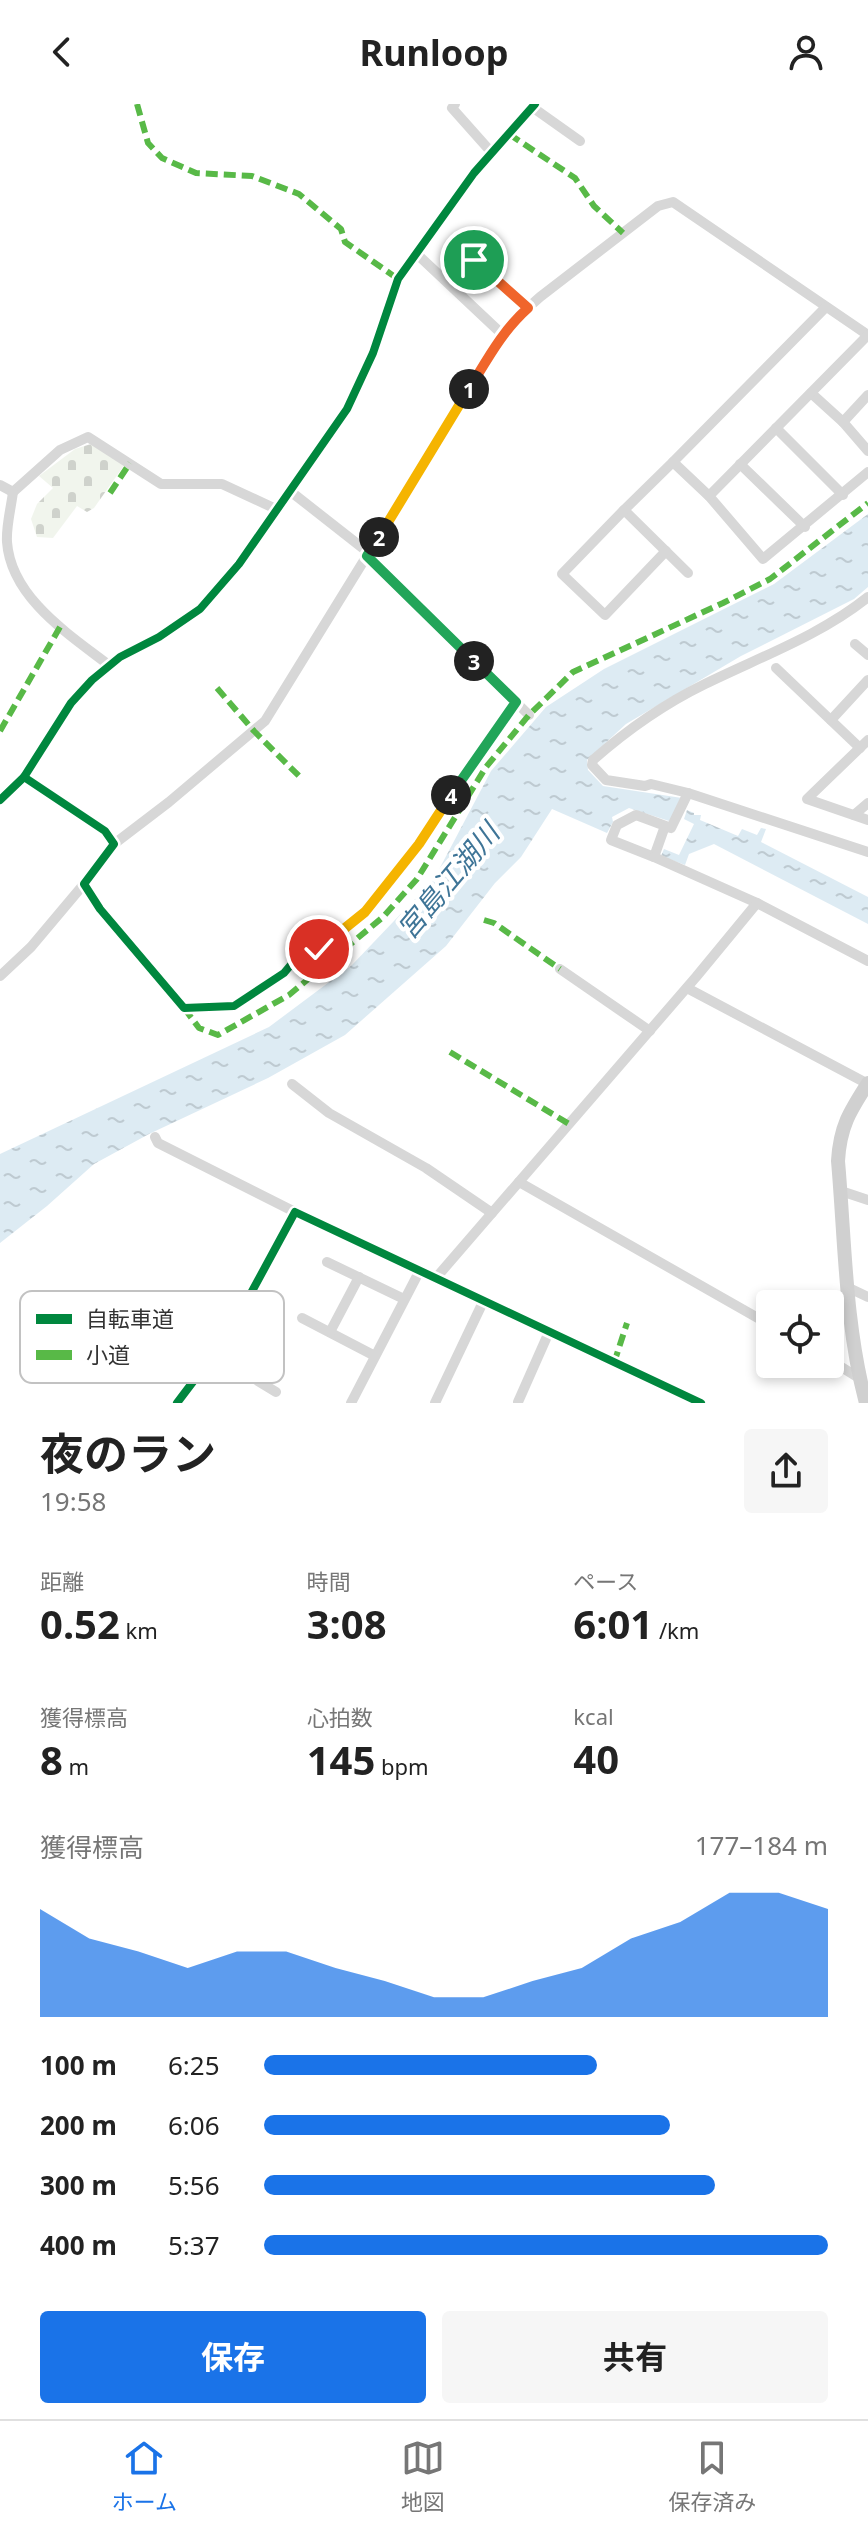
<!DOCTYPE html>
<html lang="ja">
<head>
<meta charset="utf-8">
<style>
  :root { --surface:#fff; --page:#f6f6f6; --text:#222; --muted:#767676; --line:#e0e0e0; --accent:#1a73e8 }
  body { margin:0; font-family:"Noto Sans","Noto Sans JP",sans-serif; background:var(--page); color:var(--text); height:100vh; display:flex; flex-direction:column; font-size:30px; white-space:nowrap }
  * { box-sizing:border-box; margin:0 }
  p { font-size:26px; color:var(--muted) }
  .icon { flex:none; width:44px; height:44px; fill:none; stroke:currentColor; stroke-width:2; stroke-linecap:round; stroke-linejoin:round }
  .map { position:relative; height:1299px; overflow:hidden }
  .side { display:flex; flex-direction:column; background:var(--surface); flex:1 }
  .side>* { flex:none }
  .buttons { position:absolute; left:756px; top:1186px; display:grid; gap:16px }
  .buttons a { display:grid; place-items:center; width:88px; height:88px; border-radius:8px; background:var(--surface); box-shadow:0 4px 12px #0003; font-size:40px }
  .pin { position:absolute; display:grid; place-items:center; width:68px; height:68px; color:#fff; margin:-34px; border:4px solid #fff; border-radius:50%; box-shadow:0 2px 8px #0007 }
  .km { position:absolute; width:40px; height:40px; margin:-20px; border-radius:50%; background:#222; color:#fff; font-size:22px; line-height:40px; text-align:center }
  .round { display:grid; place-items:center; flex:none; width:84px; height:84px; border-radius:8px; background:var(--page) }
  .summary { display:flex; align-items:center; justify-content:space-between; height:136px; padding:0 40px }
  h1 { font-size:44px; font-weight:700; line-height:60px }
  .stats { display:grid; grid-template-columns:repeat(3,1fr); gap:12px; height:136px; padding:8px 40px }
  .stats div { display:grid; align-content:center }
  .stats b { font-size:40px; font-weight:700 }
  .stats small { font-size:22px; font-weight:400 }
  .stats p { font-size:22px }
  .chart { height:224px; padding:16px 40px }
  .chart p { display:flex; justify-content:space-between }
  .chart svg { width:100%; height:144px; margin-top:8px; fill:var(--accent); opacity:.7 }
  .cta { display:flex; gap:16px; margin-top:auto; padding:16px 40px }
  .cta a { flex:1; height:92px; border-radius:8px; background:var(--accent); color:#fff; font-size:32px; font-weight:700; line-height:92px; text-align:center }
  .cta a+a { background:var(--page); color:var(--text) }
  ul { padding:0 40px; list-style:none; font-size:26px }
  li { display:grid; grid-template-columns:128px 96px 1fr; align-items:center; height:60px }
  li i { height:20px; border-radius:10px; background:var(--accent) }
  header { display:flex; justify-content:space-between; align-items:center; height:104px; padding:0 40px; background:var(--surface); font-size:36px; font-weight:700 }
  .tab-bar { display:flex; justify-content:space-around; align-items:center; height:112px; border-top:2px solid var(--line); background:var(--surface); font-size:22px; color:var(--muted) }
  .tab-bar a { display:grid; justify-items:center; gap:4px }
  .tab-bar .on { color:var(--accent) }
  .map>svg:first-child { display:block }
</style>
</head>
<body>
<header><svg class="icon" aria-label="back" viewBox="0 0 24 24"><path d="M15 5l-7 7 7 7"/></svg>Runloop<svg class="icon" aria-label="person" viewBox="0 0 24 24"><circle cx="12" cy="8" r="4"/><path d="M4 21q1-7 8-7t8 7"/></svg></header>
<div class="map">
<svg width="868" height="1299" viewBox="0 0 868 1299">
  <defs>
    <pattern id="cemetery-stones" width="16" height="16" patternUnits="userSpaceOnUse" patternTransform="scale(2)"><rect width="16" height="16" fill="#f1f5ed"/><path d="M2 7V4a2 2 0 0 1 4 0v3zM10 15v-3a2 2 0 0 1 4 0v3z" fill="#cfd2cc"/></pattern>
    <pattern id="water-ripples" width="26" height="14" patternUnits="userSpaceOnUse" patternTransform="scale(2)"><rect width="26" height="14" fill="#ddebf3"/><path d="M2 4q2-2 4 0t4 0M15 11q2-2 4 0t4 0" fill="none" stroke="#becad1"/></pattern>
  </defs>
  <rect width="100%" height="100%" fill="#fff"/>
  <polygon fill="url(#cemetery-stones)" points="91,340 125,360 94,404 87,408 77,402 53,434 37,433 31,415 37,400 53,384 39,372 75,345"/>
  <g fill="url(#water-ripples)">
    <polygon points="868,410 868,483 854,495 741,552 626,620 587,656 588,666 603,682 682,694 672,714 669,717 629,704 612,713 613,718 607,729 552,705 521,753 495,779 446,842 345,931 268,974 149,1030 94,1060 47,1102 0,1139 0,1050 269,923 352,861 434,775 491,667 546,603 604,565 774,480"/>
    <polygon points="687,706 694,709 694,711 701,711 700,716 738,732 742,725 757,731 761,724 766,725 761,738 868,793 868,820 714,740 689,750 685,761 661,752 664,745 679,751 694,720 684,715"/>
  </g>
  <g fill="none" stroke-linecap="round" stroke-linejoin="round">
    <g stroke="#d7d7d7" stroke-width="10">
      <polyline points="455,0 452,4 492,49"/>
      <polyline points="532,3 580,37"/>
      <polyline points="418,151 503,231 512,218 540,193 658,102 673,98 868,231"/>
      <polyline points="474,156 528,204"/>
      <polyline points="826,203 673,358 709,392 763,455 868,368"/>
      <polyline points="811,289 843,318 868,347"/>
      <polyline points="843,318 868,291"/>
      <polyline points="776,324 843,391"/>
      <polyline points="673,358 624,406 688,469"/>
      <polyline points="740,360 805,423"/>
      <polyline points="0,381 13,388 60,346 88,333 161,380 222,380 276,405"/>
      <polyline points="290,387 369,449"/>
      <path d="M 13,388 C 11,404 6,422 7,438 C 11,494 70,531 110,562"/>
      <polyline points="709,392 868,231"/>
      <polyline points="624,406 562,470 605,511 666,447"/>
      <polyline points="367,452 529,611"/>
      <path d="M 868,493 C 821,531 760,553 705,580 C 664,600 627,626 593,656 L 592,661 L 606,676 L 645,682 L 651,680 L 688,689 L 868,748"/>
      <polyline points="855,540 868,551"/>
      <polyline points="776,564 860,644"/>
      <polyline points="831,616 868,576"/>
      <polyline points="868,636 807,695 868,716"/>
      <polyline points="24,673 105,727 114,740 84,780 100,805 184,904 234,902 284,869 300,850 319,845 365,808 419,740 469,664 516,598"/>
      <polyline points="0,696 24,673 71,599 92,576 120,553 159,533 200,505 239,460 347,305 373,249 398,175 474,69 535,0"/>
      <polyline points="854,711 868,699"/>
      <polyline points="665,722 654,753 611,736 617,721 636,711 671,724 688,689"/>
      <polyline points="114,740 169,698 265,617 503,231"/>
      <polyline points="654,753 757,799"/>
      <polyline points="560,865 650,927"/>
      <polyline points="0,872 31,843 84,780"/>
      <polyline points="687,884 868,980"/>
      <polyline points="292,980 329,1009 426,1064 492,1109"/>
      <polyline points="155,1033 158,1039 295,1108"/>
      <polyline points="519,1078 770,1221"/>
      <polyline points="841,1087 868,1096"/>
      <polyline points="327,1158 404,1195"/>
      <polyline points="435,1175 696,873 757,799 868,857"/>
      <polyline points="849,1184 868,1193"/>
      <polyline points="302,1214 375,1252"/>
      <polyline points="330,1228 359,1173"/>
      <polyline points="214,1250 276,1288"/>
      <polyline points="830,1256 859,1274"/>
      <polyline points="518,1298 549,1228"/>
      <polyline points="177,1299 214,1250 237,1215 295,1108 701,1299"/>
      <polyline points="351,1299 419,1168"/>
      <polyline points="435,1299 483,1198"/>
    </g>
    <path stroke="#d0d0d0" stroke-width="14" d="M 866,1299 C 845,1221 845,1137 838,1057 C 840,1022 850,1007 868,979"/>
    <g stroke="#58b947" stroke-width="6" stroke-dasharray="12 6" stroke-linecap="butt">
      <polyline points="137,0 148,39 162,54 196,69 252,72 299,90 341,125 345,138 398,175"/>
      <polyline points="509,30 575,74 594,102 623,129"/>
      <polyline points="110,389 130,359"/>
      <polyline points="217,584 254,627 301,674"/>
      <polyline points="0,627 60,523"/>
      <polyline points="484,816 494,819 560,865"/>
      <polyline points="184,904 199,924 218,931 289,891 383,813 417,775 486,663 529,611 573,568 723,499 770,475 868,399"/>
      <polyline points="450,948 569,1020"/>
      <polyline points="766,1252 770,1244"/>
      <polyline points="614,1259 627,1219"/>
    </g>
    <defs>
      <g id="cycleway">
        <polyline points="24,673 105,727 114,740 84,780 100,805 184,904 234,902 284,869 300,850 319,845 365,808 419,740 469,664 516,598"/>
        <polyline points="0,696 24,673 71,599 92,576 120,553 159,533 200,505 239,460 347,305 373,249 398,175 474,69 535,0"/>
        <polyline points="177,1299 214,1250 237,1215 295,1108 701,1299"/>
      </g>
    </defs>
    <use href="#cycleway" stroke="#fff" stroke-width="13"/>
    <use href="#cycleway" stroke="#00873e" stroke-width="8"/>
  </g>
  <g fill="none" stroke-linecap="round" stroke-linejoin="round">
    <defs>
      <path id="split-1" d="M 469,285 C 487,256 502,227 528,204 L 474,156"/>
      <polyline id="split-2" points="379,433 469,285"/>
      <polyline id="split-3" points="379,433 367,452 474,557"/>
      <polyline id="split-4" points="451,691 516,598 474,557"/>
      <polyline id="split-5" points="319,845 365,808 419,740 451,691"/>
    </defs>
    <use href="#split-1" stroke="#fff" stroke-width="16"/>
    <use href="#split-2" stroke="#fff" stroke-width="16"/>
    <use href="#split-3" stroke="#fff" stroke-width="16"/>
    <use href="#split-4" stroke="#fff" stroke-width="16"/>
    <use href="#split-5" stroke="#fff" stroke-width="16"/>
    <use href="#split-1" stroke="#f0652b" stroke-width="10"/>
    <use href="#split-2" stroke="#f5b400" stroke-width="10"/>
    <use href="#split-3" stroke="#22a559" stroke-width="10"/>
    <use href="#split-4" stroke="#22a559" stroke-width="10"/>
    <use href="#split-5" stroke="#f5b400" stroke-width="10"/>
  </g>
  <g text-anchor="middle" stroke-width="8" stroke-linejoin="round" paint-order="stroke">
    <g font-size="28" font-style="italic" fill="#3f7597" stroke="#fff">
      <text transform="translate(448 777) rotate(-50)" y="10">宮島江湖川</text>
    </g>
  </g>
  <rect x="20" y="1187" width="264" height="92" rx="12" fill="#fff" stroke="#c2c2c2" stroke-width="2"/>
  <rect x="36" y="1210" width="36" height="10" fill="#00873e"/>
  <rect x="36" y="1246" width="36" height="10" fill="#58b947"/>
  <g font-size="22" fill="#333">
    <text x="86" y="1223">自転車道</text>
    <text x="86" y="1259">小道</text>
  </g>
</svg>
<div class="buttons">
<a><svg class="icon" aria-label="locate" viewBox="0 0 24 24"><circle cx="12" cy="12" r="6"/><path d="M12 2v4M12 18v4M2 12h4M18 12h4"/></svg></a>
</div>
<div class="pin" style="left:474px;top:156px;background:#1e9e55"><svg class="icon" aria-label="arrive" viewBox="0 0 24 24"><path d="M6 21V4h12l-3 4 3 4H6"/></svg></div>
<div class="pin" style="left:319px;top:845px;background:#d93025"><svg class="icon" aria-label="check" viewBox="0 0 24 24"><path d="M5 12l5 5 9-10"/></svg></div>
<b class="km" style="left:469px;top:285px">1</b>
<b class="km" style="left:379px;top:433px">2</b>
<b class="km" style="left:474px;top:557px">3</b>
<b class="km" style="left:451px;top:691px">4</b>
</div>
<section class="side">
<div class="summary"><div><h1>夜のラン</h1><p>19:58</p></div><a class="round"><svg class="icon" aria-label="share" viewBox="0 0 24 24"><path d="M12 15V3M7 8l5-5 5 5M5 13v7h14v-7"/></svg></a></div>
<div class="stats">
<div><p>距離</p><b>0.52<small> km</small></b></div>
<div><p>時間</p><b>3:08</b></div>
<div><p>ペース</p><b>6:01<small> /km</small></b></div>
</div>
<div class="stats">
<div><p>獲得標高</p><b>8<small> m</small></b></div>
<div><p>心拍数</p><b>145<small> bpm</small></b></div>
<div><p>kcal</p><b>40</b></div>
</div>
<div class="chart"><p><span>獲得標高</span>177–184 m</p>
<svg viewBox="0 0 160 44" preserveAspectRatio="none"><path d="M0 44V11L10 20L20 24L30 29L40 24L50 24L60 29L70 33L80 38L90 38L100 33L110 29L120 20L130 15L140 6L150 6L160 11V44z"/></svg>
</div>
<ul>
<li><b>100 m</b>6:25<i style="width:59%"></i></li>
<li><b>200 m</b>6:06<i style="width:72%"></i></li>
<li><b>300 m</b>5:56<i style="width:80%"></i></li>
<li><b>400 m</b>5:37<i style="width:100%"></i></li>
</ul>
<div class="cta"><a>保存</a><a>共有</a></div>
</section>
<nav class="tab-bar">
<a class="on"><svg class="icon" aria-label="home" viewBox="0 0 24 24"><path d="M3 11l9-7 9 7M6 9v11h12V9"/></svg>ホーム</a>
<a><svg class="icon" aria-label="map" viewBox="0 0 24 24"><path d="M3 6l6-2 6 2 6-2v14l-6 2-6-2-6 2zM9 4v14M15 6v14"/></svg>地図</a>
<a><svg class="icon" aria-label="saved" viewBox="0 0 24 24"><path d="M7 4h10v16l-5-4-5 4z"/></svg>保存済み</a>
</nav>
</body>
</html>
